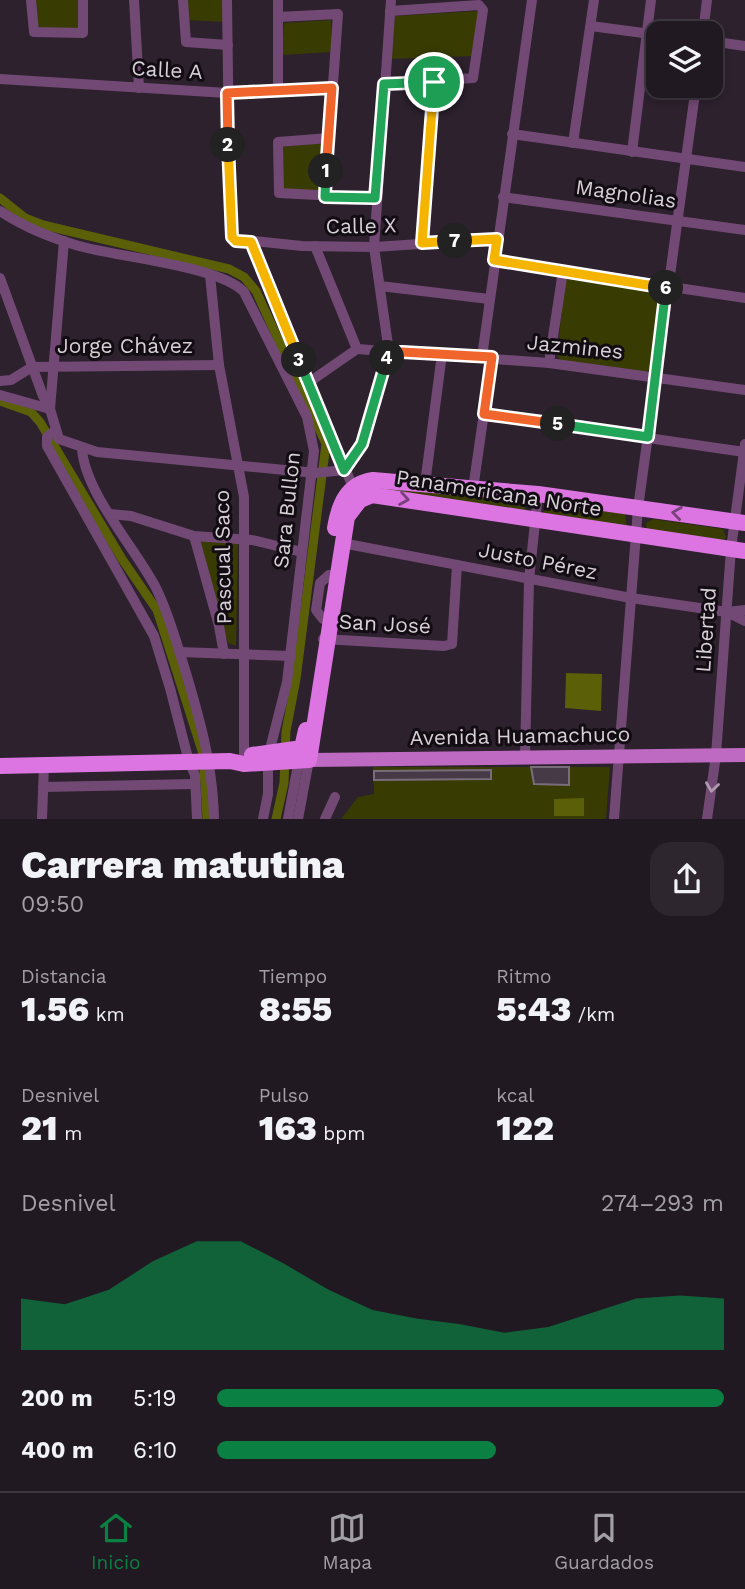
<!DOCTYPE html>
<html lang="es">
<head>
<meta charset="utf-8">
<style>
  :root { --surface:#211922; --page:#2d262f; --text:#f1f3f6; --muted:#a2a0a5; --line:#3e3840; --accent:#0b8043 }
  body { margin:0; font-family:"Work Sans",sans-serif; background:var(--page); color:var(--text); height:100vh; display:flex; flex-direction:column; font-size:26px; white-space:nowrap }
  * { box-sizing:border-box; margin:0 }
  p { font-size:23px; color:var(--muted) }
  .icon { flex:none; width:38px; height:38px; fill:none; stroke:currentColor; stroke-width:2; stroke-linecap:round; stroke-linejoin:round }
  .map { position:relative; height:819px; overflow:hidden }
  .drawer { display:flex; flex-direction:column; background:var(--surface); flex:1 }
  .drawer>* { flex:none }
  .buttons { position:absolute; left:646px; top:21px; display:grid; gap:14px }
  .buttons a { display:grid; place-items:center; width:77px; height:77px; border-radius:14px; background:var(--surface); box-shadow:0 4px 10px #0003,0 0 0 2px var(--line); font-size:35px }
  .pin { position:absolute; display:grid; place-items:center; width:60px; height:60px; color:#fff; margin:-30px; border:4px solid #fff; border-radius:50%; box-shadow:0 2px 7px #0007 }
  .km { position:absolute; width:35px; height:35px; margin:-18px; border-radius:50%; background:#222; color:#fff; font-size:19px; line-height:35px; text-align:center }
  .round { display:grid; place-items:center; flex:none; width:74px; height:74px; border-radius:21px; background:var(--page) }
  .summary { display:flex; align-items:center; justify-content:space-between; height:119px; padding:0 21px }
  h1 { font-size:38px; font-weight:800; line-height:52px }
  .stats { display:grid; grid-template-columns:repeat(3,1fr); gap:10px; height:119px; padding:7px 21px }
  .stats div { display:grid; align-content:center }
  .stats b { font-size:35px; font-weight:800 }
  .stats small { font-size:19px; font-weight:400 }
  .stats p { font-size:19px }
  .chart { height:196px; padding:14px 21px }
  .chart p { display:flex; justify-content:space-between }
  .chart svg { width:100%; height:126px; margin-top:7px; fill:var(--accent); opacity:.7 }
  ul { padding:0 21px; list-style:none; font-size:23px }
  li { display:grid; grid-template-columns:112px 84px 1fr; align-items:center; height:52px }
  li i { height:18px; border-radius:9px; background:var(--accent) }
  .tab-bar { display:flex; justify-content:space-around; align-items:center; height:98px; border-top:2px solid var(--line); background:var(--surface); font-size:19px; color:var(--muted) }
  .tab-bar a { display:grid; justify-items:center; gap:4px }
  .tab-bar .selected { color:var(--accent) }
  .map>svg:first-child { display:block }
</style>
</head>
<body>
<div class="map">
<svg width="745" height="819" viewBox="0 0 745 819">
  <rect width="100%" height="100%" fill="#2c212d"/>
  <g fill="#383b02">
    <polygon points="34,0 80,0 82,30 39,29"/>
    <polygon points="186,0 224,0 224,22 187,20"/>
    <polygon points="478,11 480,13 474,56 391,59 395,16"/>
    <polygon points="331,20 332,52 282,55 284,23"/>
    <polygon points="323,143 322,192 283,190 282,147"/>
    <polygon points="573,275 656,288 664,295 654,366 646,372 563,362 557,356 565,279"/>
    <polygon points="386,487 521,500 526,510 523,514 386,492"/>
    <polygon points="548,504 625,514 627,527 543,514"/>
    <polygon points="653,519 723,529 726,537 724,541 647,532 646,523"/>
    <polygon points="197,540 235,541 238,544 236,646 228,643"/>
    <polygon points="373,767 610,767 606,819 341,819 358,797 374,794"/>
  </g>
  <g fill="#5a5f08">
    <polygon points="566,673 602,674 601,711 565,708"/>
    <polygon points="584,798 584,816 554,816 554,799"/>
  </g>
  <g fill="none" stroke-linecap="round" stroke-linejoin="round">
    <g stroke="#5a5f08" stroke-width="9">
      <polyline points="0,198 25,218 43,225 229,269 244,277 256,291 326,444 296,679 286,731 284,783 276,819"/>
      <polyline points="0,401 31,412 40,422 122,559 157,610 203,754 207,819"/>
    </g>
  </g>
  <g fill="#463a47" stroke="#7a6d7b" stroke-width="2">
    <polygon points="531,767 569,767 569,785 534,784"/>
    <polygon points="491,770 491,779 374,780 374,771"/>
  </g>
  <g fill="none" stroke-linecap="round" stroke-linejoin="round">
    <g stroke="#724974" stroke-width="10">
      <polyline points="31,0 34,32 83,33 83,0"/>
      <polyline points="134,0 139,88"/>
      <polyline points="183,0 186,42 228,45"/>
      <polyline points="227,0 230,233 234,239 302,246 374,247 497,239"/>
      <polyline points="278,17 338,14 325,197"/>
      <polyline points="591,26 658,35"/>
      <polyline points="703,33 707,0"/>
      <polyline points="710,41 745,46"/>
      <polyline points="0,79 227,93 332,88"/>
      <polyline points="384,84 473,78 483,10 479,5 390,11"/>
      <polyline points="278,90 278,0"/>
      <polyline points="512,134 745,167"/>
      <polyline points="329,138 278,142 279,193 375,198"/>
      <polyline points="573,143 594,0"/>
      <polyline points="632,152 651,0"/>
      <polyline points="503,197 745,230"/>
      <path d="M 0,211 C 24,227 51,238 79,246 C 118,257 220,266 244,292 L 307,417 L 314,451 L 287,682 L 269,753"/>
      <polyline points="251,242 355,492"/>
      <polyline points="422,243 434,82"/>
      <polyline points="315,246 357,349"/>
      <polyline points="494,260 745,298"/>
      <polyline points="210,275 219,365 244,497 244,757"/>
      <polyline points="0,278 43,396 50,409 59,439 97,452 316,473 344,470"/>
      <polyline points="380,286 489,299"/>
      <polyline points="357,349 549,363 745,390"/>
      <polyline points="482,357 532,0"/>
      <polyline points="549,363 563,271"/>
      <polyline points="0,381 11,380 32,367 219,365"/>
      <polyline points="308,383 357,349"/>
      <polyline points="0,395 50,409"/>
      <polyline points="50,409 64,241"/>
      <polyline points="484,414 744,452"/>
      <polyline points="56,430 47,437 47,446 154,636 170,688 189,762 195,775 197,819"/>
      <path d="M 82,448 C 84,492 136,549 156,588 C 168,612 175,638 183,663 C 199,716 213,764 214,819"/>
      <polyline points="344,470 362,444 389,352 374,247 391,0"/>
      <polyline points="425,484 442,354"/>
      <polyline points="473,489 492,357"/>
      <polyline points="110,514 131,516 194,536 252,540 302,552"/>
      <polyline points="194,536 219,626 224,654"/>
      <polyline points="342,543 631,598 727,612 745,621"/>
      <polyline points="727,612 745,610"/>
      <polyline points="323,619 316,610 320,583 329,575"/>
      <polyline points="323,639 444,646 452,644 457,565"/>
      <polyline points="179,652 291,656"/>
      <polyline points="525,757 529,580 538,494"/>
      <polyline points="43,787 195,784"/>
      <polyline points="42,819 44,765"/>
      <polyline points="263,819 268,794 268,763"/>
      <polyline points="288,819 300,754"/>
      <polyline points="298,819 309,760"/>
      <polyline points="325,819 335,797"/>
      <polyline points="614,819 638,508 696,86"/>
      <polyline points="707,819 716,755 731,549 745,444"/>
    </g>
    <polyline stroke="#be69c2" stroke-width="14" points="303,751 309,760 745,755"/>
    <g stroke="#dc75e1" stroke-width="16">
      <path d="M 335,528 C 339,504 347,484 373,480 L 538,494 L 745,523"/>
      <polyline points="252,755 302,748 306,730"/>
      <polyline points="0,766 230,761 244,764 309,760 347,517 360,500 372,495 745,551"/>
    </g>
  </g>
  <defs><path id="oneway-chevron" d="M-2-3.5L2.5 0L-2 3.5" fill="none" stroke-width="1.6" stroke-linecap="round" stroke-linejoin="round" transform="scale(1.75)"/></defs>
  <g stroke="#77417a">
    <use href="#oneway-chevron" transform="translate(404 499) rotate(10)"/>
    <use href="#oneway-chevron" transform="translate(677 513) rotate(-172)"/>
  </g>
  <use stroke="#af9aaf" href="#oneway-chevron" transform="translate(712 787) rotate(98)"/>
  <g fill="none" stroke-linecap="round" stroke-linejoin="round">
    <defs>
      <polyline id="split-1" points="326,171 325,197 375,198 384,84 434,82"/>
      <polyline id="split-2" points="228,145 227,93 332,88 326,171"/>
      <polyline id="split-3" points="228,145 232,237 236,241 251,242 299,360"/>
      <polyline id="split-4" points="299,360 344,470 362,444 387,358"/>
      <polyline id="split-5" points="387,358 389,352 402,352 492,357 484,414 558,424"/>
      <polyline id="split-6" points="558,424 648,437 666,288"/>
      <polyline id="split-7" points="455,241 497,239 494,260 666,288"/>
      <polyline id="split-8" points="434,82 422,243 455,241"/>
    </defs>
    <use href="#split-1" stroke="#fff" stroke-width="14"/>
    <use href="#split-2" stroke="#fff" stroke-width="14"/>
    <use href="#split-3" stroke="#fff" stroke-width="14"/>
    <use href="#split-4" stroke="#fff" stroke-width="14"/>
    <use href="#split-5" stroke="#fff" stroke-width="14"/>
    <use href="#split-6" stroke="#fff" stroke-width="14"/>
    <use href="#split-7" stroke="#fff" stroke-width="14"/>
    <use href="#split-8" stroke="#fff" stroke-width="14"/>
    <use href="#split-1" stroke="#22a559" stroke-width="9"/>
    <use href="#split-2" stroke="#f0652b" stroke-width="9"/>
    <use href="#split-3" stroke="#f5b400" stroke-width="9"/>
    <use href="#split-4" stroke="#22a559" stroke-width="9"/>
    <use href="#split-5" stroke="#f0652b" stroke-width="9"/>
    <use href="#split-6" stroke="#22a559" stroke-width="9"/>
    <use href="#split-7" stroke="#f5b400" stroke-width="9"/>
    <use href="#split-8" stroke="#f5b400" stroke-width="9"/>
  </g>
  <g text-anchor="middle" stroke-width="6" stroke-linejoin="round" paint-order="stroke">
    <g font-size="21" fill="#d7d0d7" stroke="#120d12">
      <text transform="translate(167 70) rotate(3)" y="7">Calle A</text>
      <text transform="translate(626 194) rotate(8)" y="7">Magnolias</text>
      <text transform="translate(361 226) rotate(-1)" y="7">Calle X</text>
      <text x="125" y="353">Jorge Chávez</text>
      <text transform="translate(575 347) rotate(6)" y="7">Jazmines</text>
      <text transform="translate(499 493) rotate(9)" y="7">Panamericana Norte</text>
      <text transform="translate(287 510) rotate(-84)" y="7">Sara Bullon</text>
      <text transform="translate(223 557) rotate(-91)" y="7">Pascual Saco</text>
      <text transform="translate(538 561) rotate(11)" y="7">Justo Pérez</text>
      <text transform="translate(385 624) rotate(3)" y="7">San José</text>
      <text transform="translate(706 630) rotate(-86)" y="7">Libertad</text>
      <text transform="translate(520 736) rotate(-1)" y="7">Avenida Huamachuco</text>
    </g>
  </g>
</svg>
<div class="buttons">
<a><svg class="icon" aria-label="layers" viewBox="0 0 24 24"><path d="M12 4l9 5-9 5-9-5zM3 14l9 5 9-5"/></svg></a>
</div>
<div class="pin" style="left:434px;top:82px;background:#1e9e55"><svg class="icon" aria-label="arrive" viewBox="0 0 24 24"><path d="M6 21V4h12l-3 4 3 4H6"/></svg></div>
<b class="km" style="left:326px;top:171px">1</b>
<b class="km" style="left:228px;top:145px">2</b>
<b class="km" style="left:299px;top:360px">3</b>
<b class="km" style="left:387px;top:358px">4</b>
<b class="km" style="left:558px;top:424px">5</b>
<b class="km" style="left:666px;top:288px">6</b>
<b class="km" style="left:455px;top:241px">7</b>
</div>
<section class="drawer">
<div class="summary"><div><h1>Carrera matutina</h1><p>09:50</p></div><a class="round"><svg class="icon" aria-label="share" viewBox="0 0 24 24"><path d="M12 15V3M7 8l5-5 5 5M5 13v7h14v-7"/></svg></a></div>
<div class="stats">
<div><p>Distancia</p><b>1.56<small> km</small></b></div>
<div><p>Tiempo</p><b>8:55</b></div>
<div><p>Ritmo</p><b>5:43<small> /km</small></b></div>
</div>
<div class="stats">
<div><p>Desnivel</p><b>21<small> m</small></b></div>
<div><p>Pulso</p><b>163<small> bpm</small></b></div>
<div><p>kcal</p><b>122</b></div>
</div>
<div class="chart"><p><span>Desnivel</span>274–293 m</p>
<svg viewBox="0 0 160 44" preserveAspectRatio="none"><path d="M0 44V26L10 28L20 23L30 13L40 6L50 6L60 14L70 23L80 30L90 33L100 35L110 38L120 36L130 31L140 26L150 25L160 26V44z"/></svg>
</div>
<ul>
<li><b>200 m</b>5:19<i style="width:100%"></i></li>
<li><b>400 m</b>6:10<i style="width:55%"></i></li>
</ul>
</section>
<nav class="tab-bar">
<a class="selected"><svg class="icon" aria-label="home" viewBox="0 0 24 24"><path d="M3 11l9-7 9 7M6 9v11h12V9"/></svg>Inicio</a>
<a><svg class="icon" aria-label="map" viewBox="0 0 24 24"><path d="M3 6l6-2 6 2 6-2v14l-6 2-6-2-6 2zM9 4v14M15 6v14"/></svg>Mapa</a>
<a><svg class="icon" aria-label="saved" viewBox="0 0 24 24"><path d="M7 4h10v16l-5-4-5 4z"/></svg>Guardados</a>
</nav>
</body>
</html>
